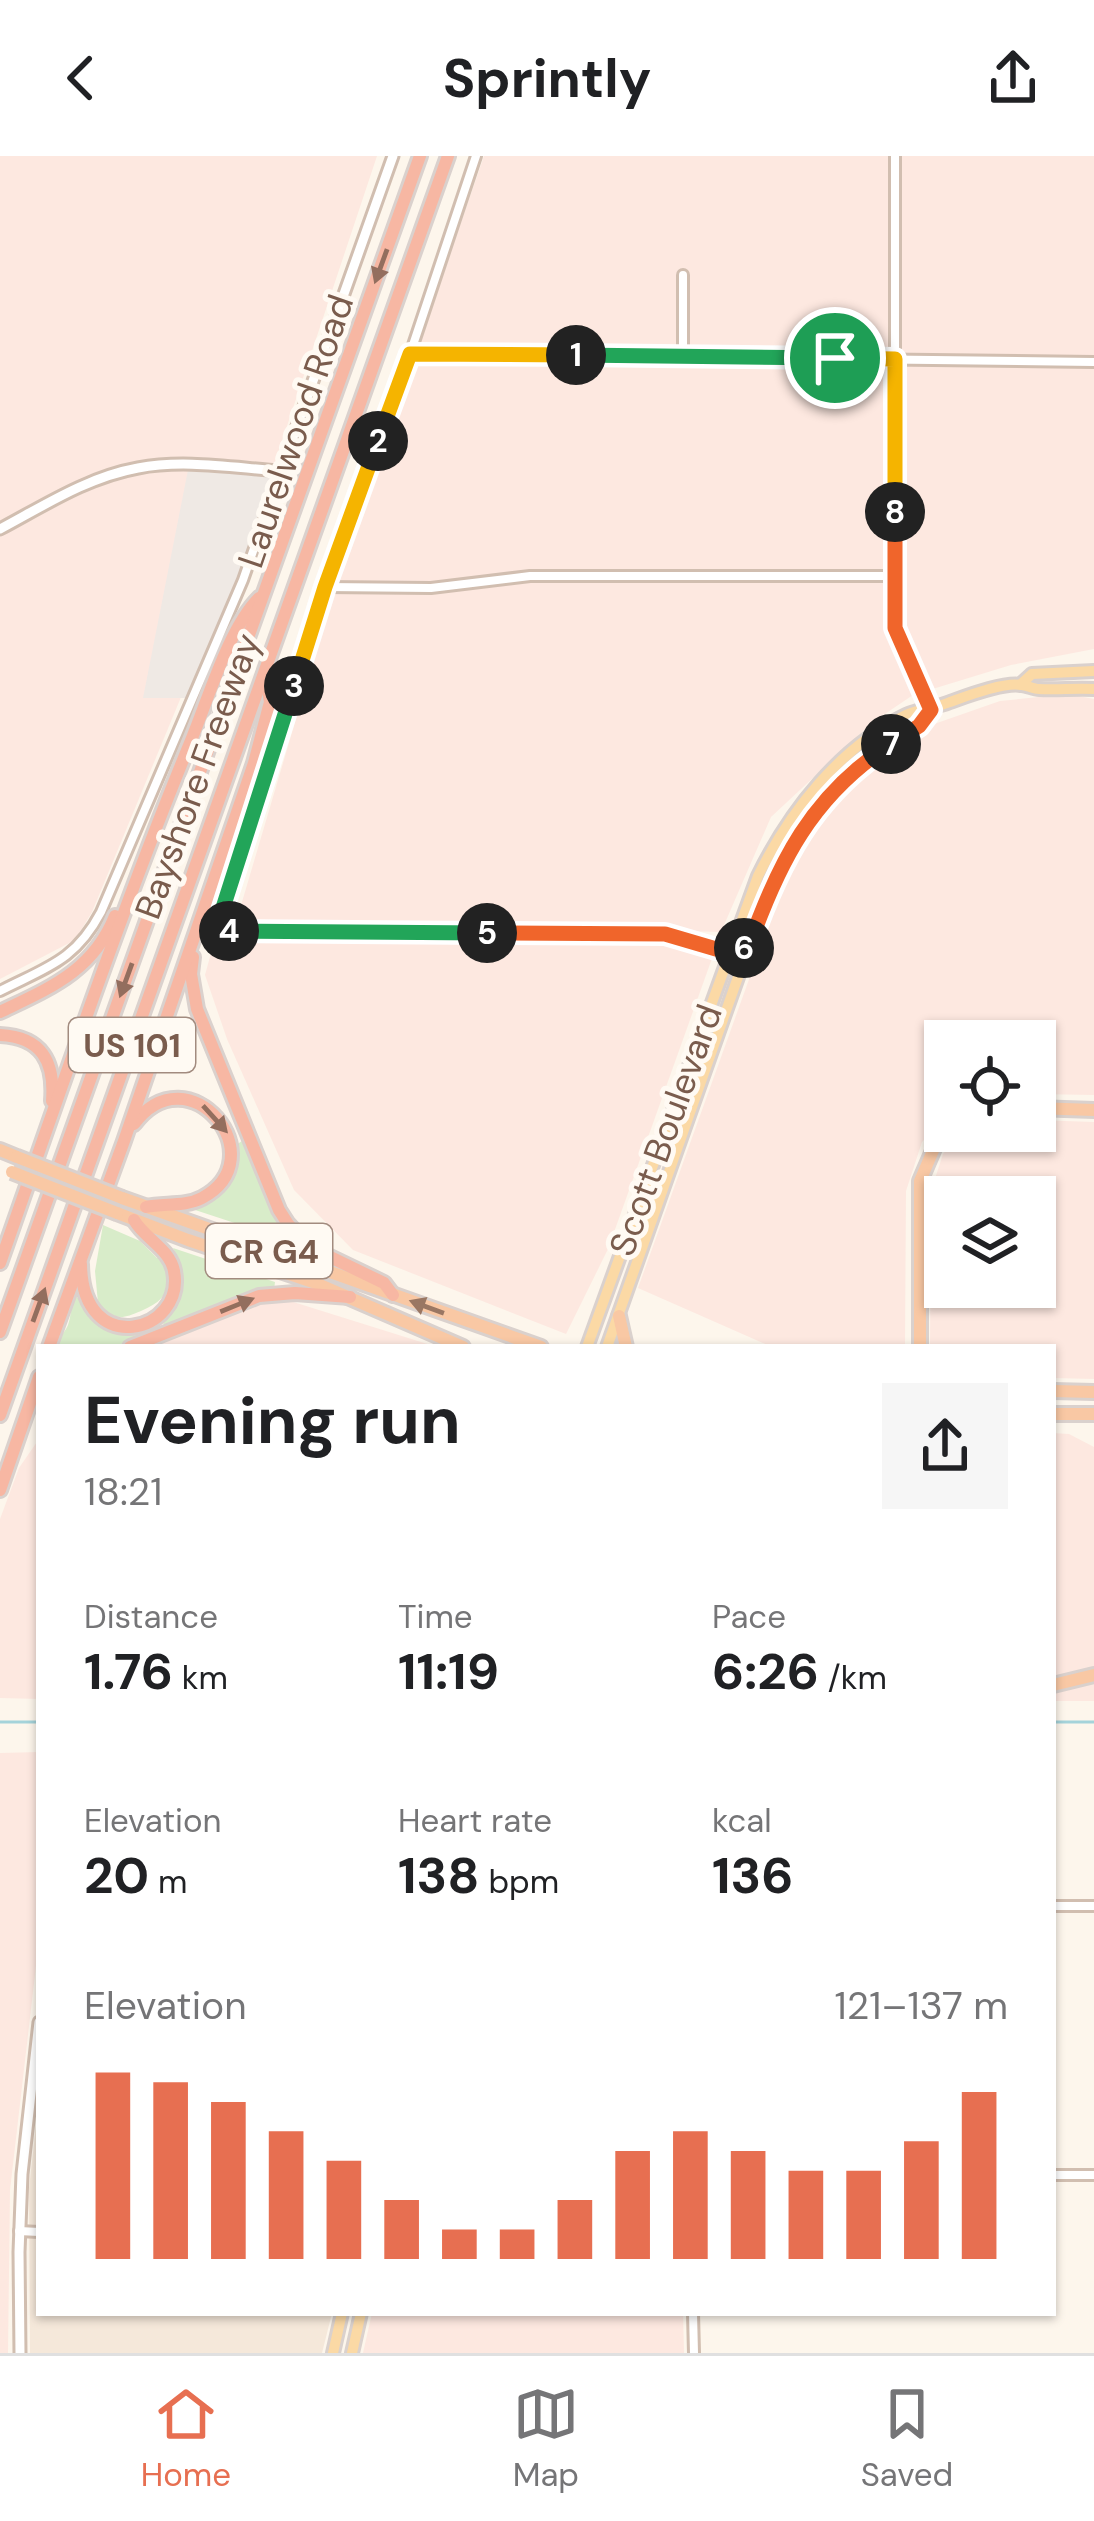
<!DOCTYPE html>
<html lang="en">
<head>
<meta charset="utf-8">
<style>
  :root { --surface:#fff; --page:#f6f6f6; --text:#202124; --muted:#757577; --line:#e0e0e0; --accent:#e76f51 }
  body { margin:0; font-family:"DM Sans",sans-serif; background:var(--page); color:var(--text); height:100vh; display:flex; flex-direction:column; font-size:45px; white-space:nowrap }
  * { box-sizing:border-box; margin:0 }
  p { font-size:39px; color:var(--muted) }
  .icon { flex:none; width:66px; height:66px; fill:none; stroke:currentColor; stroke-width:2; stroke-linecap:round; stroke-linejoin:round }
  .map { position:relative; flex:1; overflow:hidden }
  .sheet { position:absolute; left:36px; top:1188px; width:1020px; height:972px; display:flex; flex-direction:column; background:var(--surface); border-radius:0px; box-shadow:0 3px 9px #0004 }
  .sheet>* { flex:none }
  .buttons { position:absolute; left:924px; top:864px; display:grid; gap:24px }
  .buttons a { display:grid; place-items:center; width:132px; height:132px; border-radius:0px; background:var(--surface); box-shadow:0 3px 9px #0004; font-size:60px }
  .pin { position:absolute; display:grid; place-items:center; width:102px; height:102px; color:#fff; margin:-51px; border:6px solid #fff; border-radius:50%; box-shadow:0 3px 12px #0007 }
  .km { position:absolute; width:60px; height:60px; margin:-30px; border-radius:50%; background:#222; color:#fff; font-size:33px; line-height:60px; text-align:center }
  .round { display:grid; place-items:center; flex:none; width:126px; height:126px; border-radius:0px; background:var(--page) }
  .summary { display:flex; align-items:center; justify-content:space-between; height:204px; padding:0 48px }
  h1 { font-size:66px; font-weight:700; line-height:90px }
  .stats { display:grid; grid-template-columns:repeat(3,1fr); gap:18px; height:204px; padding:12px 48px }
  .stats div { display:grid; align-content:center }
  .stats b { font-size:51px; font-weight:700 }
  .stats small { font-size:33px; font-weight:400 }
  .stats p { font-size:33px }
  .chart { height:336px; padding:24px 48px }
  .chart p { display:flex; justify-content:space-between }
  .chart svg { width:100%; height:216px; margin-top:12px; stroke:var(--accent); stroke-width:6 }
  header { display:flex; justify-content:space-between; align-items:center; height:156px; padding:0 48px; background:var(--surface); font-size:54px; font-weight:700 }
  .tabs { display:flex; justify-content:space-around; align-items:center; height:168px; border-top:3px solid var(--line); background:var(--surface); font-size:33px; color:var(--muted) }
  .tabs a { display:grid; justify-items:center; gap:6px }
  .tabs .current { color:var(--accent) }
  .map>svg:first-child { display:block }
</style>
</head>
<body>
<header><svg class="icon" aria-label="back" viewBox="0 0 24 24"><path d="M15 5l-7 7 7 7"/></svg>Sprintly<svg class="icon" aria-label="share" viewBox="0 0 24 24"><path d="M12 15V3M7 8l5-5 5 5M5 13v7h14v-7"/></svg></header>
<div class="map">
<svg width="1094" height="2197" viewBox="0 0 1094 2197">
  <rect width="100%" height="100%" fill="#fdf6ec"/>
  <polygon fill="#f5e8da" points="39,1944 39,2157 332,2157 322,2197 30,2197 29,2032"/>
  <g fill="#fde8e0" fill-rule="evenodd">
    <polygon points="0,0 377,0 261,348 92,756 75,784 0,823"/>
    <polygon points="484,0 1094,0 1094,493 1011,509 913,539 873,566 771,661 721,776 237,763 337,424"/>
    <polygon points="1068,538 1094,543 1094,939 1035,938 1035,885 945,885 945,962 922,986 906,1035 905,1191 772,1191 638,1132 788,715 820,662 860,618 937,567 1000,545"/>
    <polygon points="216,779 691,785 715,794 608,1093 566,1178 353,1094 294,1034 227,883 205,819"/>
    <path d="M 1035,964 L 1094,966 L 1094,1223 L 1053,1222 L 1053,1191 L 930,1191 L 931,1035 L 943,998 L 954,984 L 967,975 L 1035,975 ZM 945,1041 L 1035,1041 L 1035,1131 L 945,1131 Z"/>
    <polygon points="271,1139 437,1191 145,1191"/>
    <polygon points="1053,1277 1069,1278 1094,1291 1094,1545 1053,1545"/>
    <polygon points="39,1283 39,1543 0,1542 0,1363 19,1312"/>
    <polygon points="39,1596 39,1784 10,2034 8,2197 0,2197 0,1597"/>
    <polygon points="372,2157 683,2157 684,2197 363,2197"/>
  </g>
  <polygon fill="#efe9e4" points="189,309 281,315 243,424 193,542 143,542"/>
  <g fill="#d8ecc9">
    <polygon points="242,985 266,1043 286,1076 283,1083 189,1052 236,1006 236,989"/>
    <path d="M 103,1069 L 140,1085 L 157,1102 L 160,1101 C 174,1130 169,1143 141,1155 C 120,1164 115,1164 98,1147 L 95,1115 Z"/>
    <path d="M 173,1092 L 275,1126 L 274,1134 L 168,1173 L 162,1166 C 184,1144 186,1118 173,1092 Z"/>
    <path d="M 75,1136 C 87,1163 106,1176 136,1177 L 136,1182 L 114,1191 L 55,1191 C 58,1182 64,1178 68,1169 C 72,1158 70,1148 75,1136 Z"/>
  </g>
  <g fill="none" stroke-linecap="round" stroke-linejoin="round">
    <g stroke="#a5d3da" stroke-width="3">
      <polyline points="0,1566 39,1566"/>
      <polyline points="1053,1566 1094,1566"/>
    </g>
    <defs>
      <g id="minor">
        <polyline points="476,0 410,198 325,431 221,757 223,770 230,776 665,778 716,793 748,793"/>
        <polyline points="895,0 895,471 931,554"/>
        <polyline points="683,119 683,200"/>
        <polyline points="410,198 1094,206"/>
        <polyline points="325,431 431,432 530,420 895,420"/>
        <path d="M 0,835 C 47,811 75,805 101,756 L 243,424 L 281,315"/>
        <polyline points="1053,1750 1094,1750"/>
        <polyline points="1053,2019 1094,2019"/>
        <polyline points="19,2075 39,2076"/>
        <polyline points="693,2157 694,2197"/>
      </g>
      <g id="tertiary">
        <path d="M 0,373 C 45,349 88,321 138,312 C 184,303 235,312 281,315 L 393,0"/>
        <polyline points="20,2197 19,2096 22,2018 39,1866"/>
      </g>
      <g id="primary">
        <polyline points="1021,528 1032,518 1094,515"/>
        <path d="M 587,1191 L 758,720 C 790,655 840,591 906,559 C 919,553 936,552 950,546 C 967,540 1003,526 1021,529 C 1027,529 1033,533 1039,533 C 1057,534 1075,532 1094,533"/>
        <path d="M 607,1191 L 760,759 C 783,697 819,640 872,600 C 894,585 915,576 931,554"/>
        <polyline points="333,2197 342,2157"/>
        <polyline points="352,2197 361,2157"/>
      </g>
      <g id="trunk">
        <polyline points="1035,952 1094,954"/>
        <polyline points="0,994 17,1001"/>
        <polyline points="122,1042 541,1191"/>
        <polyline points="117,1057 188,1084 313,1126 463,1191"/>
        <polyline points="619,1160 626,1191"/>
        <polyline points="920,1191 920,1025 935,990 948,975"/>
        <polyline points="1053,1235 1094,1236"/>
        <polyline points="1053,1258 1094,1258"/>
        <polyline points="1053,1529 1094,1519"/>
      </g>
      <g id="motorway">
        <polyline points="193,801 191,818 197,853 279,1054 288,1068 303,1084 326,1099 384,1127 393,1139"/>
        <path d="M 0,856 C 50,832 93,815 115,760"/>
        <path d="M 0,879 C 42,881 55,906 52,945"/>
        <path d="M 134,968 C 189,894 277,1002 202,1042 C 185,1051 164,1047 146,1051"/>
        <path d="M 0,1107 C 62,931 121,754 192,582 C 209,541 229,472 259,442"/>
        <path d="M 81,1108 C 82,1204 186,1177 174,1115 C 170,1093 145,1083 134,1064"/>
        <polyline points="0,1176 420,0"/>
        <polyline points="49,1191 124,985 254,607 270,546 266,522"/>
        <polyline points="130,1191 259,1140 295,1137 350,1141"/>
        <polyline points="0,1259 448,0"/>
        <polyline points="0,1334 39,1221"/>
      </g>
    </defs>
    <use href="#minor" stroke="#d1beb0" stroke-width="14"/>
    <use href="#tertiary" stroke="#d1beb0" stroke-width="15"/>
    <use href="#primary" stroke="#dad1cd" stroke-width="16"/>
    <use href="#trunk" stroke="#dad1cd" stroke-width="18"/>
    <use href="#motorway" stroke="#dad1cd" stroke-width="18"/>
    <use href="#minor" stroke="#fff" stroke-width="8"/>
    <use href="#tertiary" stroke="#fff" stroke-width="9"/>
    <use href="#primary" stroke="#fbd9a5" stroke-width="10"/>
    <use href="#trunk" stroke="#f9c8a4" stroke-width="12"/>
    <use href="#motorway" stroke="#f7b7a3" stroke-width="12"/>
    <defs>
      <g id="trunk-bridge">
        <polyline points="17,1001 122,1042"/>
        <polyline points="12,1016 117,1057"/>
      </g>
    </defs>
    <use href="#trunk-bridge" stroke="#dad1cd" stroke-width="18" stroke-linecap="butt"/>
    <use href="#trunk-bridge" stroke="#f9c8a4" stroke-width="12"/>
  </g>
  <defs><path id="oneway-solid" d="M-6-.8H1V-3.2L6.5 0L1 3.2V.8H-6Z" transform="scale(3)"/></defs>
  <g fill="#936e5e">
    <use href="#oneway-solid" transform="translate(381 110) rotate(110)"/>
    <use href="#oneway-solid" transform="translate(126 824) rotate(110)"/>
    <use href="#oneway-solid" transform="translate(215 963) rotate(48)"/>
    <use href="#oneway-solid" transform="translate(39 1149) rotate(-70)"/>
    <use href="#oneway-solid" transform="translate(237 1149) rotate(-22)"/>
  </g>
  <use fill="#9a7763" href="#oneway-solid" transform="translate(427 1151) rotate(-160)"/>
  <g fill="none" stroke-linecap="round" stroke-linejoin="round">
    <defs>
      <polyline id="split-1" points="576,199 835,202"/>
      <polyline id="split-2" points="378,285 410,198 576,199"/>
      <polyline id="split-3" points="294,530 325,431 378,285"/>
      <polyline id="split-4" points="229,775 223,770 221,758 294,530"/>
      <polyline id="split-5" points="229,775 487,777"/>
      <polyline id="split-6" points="487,777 665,778 716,793 744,792"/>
      <path id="split-7" d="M 744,792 L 748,793 C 778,707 812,639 891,588"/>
      <polyline id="split-8" points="891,588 919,570 931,554 895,472 895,356"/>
      <polyline id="split-9" points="835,202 895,203 895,356"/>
    </defs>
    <use href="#split-1" stroke="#fff" stroke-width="24"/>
    <use href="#split-2" stroke="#fff" stroke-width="24"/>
    <use href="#split-3" stroke="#fff" stroke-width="24"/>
    <use href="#split-4" stroke="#fff" stroke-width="24"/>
    <use href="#split-5" stroke="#fff" stroke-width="24"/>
    <use href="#split-6" stroke="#fff" stroke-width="24"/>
    <use href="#split-7" stroke="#fff" stroke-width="24"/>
    <use href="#split-8" stroke="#fff" stroke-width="24"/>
    <use href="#split-9" stroke="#fff" stroke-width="24"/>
    <use href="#split-1" stroke="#22a559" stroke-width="15"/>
    <use href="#split-2" stroke="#f5b400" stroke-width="15"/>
    <use href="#split-3" stroke="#f5b400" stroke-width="15"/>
    <use href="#split-4" stroke="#22a559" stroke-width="15"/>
    <use href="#split-5" stroke="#22a559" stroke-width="15"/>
    <use href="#split-6" stroke="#f0652b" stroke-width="15"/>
    <use href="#split-7" stroke="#f0652b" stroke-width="15"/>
    <use href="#split-8" stroke="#f0652b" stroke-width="15"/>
    <use href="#split-9" stroke="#f5b400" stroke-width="15"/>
  </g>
  <g text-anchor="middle" stroke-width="10" stroke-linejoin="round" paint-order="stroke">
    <g fill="#fffaf3" stroke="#a28b7f" stroke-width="3">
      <rect x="69" y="862" width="126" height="54" rx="9"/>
      <rect x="206" y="1068" width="126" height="54" rx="9"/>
    </g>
    <g font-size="33" font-weight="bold" fill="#7a5c4d">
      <text x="132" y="901">US 101</text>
      <text x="269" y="1107">CR G4</text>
    </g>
    <g font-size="36" fill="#7a5c4d" stroke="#fffaf3">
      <text transform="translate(295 275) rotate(-71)" y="13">Laurelwood Road</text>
      <text transform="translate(197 620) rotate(-70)" y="13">Bayshore Freeway</text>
      <text transform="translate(665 974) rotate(-70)" y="13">Scott Boulevard</text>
    </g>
  </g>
</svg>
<div class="buttons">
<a><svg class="icon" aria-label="locate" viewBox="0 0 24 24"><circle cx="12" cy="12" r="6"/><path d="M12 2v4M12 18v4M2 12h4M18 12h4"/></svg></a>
<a><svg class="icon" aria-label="layers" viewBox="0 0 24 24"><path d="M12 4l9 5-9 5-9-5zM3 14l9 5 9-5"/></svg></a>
</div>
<div class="pin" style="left:835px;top:202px;background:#1e9e55"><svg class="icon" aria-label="arrive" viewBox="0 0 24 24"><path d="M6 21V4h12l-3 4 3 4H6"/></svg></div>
<b class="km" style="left:576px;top:199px">1</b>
<b class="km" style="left:378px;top:285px">2</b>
<b class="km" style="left:294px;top:530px">3</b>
<b class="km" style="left:229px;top:775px">4</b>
<b class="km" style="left:487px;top:777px">5</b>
<b class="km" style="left:744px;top:792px">6</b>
<b class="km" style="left:891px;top:588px">7</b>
<b class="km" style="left:895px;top:356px">8</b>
<section class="sheet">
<div class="summary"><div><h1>Evening run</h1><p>18:21</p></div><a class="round"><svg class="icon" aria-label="share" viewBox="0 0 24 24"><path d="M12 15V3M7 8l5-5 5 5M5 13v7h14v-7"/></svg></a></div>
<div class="stats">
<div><p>Distance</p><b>1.76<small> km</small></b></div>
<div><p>Time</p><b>11:19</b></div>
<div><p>Pace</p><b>6:26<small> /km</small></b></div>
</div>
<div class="stats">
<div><p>Elevation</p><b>20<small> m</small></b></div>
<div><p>Heart rate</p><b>138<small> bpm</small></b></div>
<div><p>kcal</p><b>136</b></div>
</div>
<div class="chart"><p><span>Elevation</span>121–137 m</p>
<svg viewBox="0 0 160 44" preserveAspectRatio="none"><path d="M5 44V6M15 44V8M25 44V12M35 44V18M45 44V24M55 44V32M65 44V38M75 44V38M85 44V32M95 44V22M105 44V18M115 44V22M125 44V26M135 44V26M145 44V20M155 44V10"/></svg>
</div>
</section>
</div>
<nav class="tabs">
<a class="current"><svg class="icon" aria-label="home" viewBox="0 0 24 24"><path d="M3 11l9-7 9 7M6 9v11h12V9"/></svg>Home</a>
<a><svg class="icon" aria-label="map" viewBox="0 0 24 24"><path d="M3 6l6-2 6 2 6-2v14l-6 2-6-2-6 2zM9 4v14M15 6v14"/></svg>Map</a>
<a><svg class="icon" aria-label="saved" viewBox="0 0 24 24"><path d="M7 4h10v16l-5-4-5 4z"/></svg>Saved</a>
</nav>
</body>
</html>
